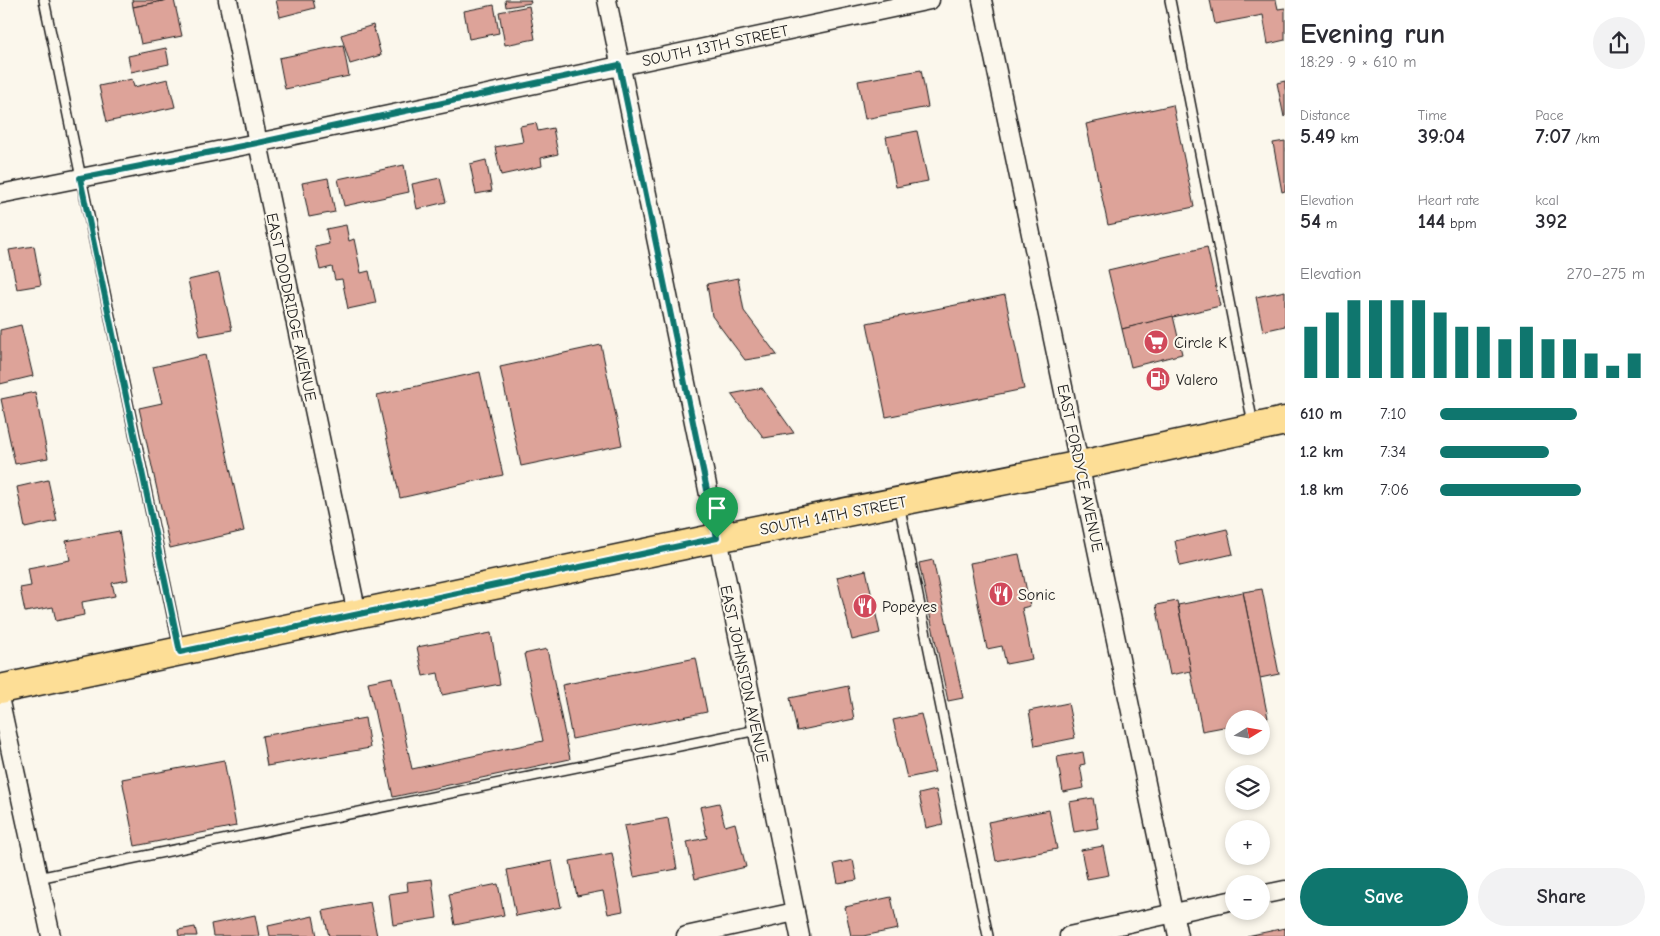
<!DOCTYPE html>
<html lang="en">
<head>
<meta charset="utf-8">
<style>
  :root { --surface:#fff; --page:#f2f2f3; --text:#2b2b33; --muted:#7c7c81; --accent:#0f766e }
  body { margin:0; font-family:"Comic Neue",sans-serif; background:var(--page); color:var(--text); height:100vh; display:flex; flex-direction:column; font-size:19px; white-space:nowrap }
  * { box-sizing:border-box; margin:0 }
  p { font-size:16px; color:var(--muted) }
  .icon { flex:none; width:28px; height:28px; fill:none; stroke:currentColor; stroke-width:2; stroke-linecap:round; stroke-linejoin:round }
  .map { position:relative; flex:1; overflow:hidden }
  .details { display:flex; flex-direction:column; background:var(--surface); width:375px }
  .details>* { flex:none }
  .needle { width:32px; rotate:79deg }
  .buttons { position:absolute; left:1225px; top:710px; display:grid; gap:10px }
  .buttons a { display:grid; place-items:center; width:45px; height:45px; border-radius:50%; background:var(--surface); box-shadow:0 2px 8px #0003; font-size:25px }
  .pin { position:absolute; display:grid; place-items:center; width:42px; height:42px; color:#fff; margin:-51px -21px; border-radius:50% 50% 50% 0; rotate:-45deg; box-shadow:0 0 5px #0007 }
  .pin .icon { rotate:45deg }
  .round { display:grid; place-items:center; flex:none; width:52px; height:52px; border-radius:26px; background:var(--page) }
  .head { display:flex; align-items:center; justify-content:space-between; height:85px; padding:0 15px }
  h1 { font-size:28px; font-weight:700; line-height:38px }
  .metrics { display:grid; grid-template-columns:repeat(3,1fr); gap:8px; height:85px; padding:5px 15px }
  .metrics div { display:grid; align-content:center }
  .metrics b { font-size:21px; font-weight:700 }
  .metrics small { font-size:14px; font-weight:400 }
  .metrics p { font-size:14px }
  .chart { height:140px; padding:10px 15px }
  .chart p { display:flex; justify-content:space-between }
  .chart svg { width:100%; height:90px; margin-top:5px; stroke:var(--accent); stroke-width:6 }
  .primary-button { display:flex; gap:10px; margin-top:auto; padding:10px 15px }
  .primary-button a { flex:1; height:58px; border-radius:30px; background:var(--accent); color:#fff; font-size:20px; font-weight:700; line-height:58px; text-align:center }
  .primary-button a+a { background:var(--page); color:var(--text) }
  ul { padding:0 15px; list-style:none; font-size:16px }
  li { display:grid; grid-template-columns:80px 60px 1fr; align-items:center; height:38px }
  li i { height:12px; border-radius:6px; background:var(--accent) }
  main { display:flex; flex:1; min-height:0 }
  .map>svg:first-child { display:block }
</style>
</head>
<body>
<main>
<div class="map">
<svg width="1285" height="936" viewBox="0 0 1285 936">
  <rect width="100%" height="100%" fill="#fbf7ec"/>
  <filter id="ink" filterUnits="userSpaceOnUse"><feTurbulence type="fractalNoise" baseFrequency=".02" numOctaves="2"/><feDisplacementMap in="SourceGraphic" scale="10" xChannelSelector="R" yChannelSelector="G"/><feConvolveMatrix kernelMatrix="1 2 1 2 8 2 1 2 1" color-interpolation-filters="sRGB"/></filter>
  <g filter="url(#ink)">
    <g fill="#dda399" stroke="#1c1c1c">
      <polygon points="132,0 168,0 133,7"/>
      <polygon points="168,0 174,0 182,36 141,44 133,7"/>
      <polygon points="276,0 313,0 315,8 280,17"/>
      <polygon points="505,0 530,0 531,3 506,7"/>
      <polygon points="1210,0 1276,0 1278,9 1285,8 1285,40 1268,44 1263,15 1215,24"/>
      <polygon points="494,5 499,33 469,39 464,11"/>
      <polygon points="529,6 535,39 505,45 499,12"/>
      <polygon points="373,25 381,55 350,64 341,35"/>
      <polygon points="343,45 349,76 285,89 279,58"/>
      <polygon points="166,48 169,64 131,72 128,56"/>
      <polygon points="921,70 928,107 865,119 858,81"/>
      <polygon points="132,79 134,87 168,79 175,107 107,122 99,86"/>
      <polygon points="1285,81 1285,116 1284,117 1277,83"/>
      <polygon points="1173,105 1194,207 1108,225 1086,124"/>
      <polygon points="536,123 538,131 553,128 558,154 541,158 542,166 501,175 495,147 523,142 520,126"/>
      <polygon points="917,131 928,181 896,187 886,137"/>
      <polygon points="1285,141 1285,191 1282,192 1273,143"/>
      <polygon points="486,160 492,191 476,194 470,164"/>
      <polygon points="404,165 409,192 344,206 338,179"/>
      <polygon points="328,178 335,212 309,217 302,183"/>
      <polygon points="440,178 446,202 417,209 412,184"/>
      <polygon points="346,225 349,241 354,239 361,273 369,271 376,303 348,309 342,279 335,280 332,267 320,270 315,247 329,244 326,229"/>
      <polygon points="34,246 41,285 17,289 9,250"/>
      <polygon points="1207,247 1220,306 1122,329 1108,270"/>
      <polygon points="219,273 232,330 200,336 188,280"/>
      <polygon points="738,278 744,311 777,355 745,360 712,316 707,284"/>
      <polygon points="1285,291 1285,326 1263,331 1256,297"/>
      <polygon points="1005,295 1024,389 886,417 867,323"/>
      <polygon points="1173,316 1182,354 1131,367 1122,329"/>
      <polygon points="21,325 33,376 0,384 0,330"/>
      <polygon points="601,345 622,445 521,466 500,367"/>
      <polygon points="205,355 244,531 170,548 139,408 162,403 153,367"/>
      <polygon points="480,372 503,475 400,498 377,395"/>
      <polygon points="762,388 794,433 764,438 731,394"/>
      <polygon points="35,392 48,458 15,464 1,399"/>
      <polygon points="48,480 57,521 25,528 17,487"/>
      <polygon points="1227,529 1233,554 1180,566 1175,541"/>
      <polygon points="119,531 128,580 112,583 115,596 82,602 84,615 56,621 53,607 25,612 20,588 31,586 28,568 70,560 66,541"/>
      <polygon points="1019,554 1030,606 1022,608 1032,659 1006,664 1002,646 987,649 970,563"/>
      <polygon points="933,560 963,698 948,701 919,563"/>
      <polygon points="866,570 880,633 852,640 837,577"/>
      <polygon points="1262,589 1279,674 1260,678 1243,592"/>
      <polygon points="1243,592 1268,718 1234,719 1234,725 1202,731 1178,605"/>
      <polygon points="1177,601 1191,671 1170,675 1156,605"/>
      <polygon points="491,633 500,684 442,695 438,673 423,676 417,647"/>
      <polygon points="547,649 570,759 393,797 368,682 392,677 412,769 543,741 524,654"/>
      <polygon points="696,658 707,712 572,739 562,685"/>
      <polygon points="848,686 854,719 797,731 790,698"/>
      <polygon points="1068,703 1075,738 1035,746 1029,711"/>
      <polygon points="921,714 935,772 907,778 893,720"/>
      <polygon points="365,718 370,748 267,766 262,736"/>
      <polygon points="1083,752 1085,764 1080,765 1084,788 1063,792 1057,757"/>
      <polygon points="224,760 236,826 135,846 122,779"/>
      <polygon points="936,790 943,824 926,828 919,794"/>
      <polygon points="1093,798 1098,828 1074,832 1069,802"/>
      <polygon points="719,803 725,826 735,823 746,867 695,879 687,842 707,838 700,807"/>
      <polygon points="1049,810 1057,849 996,861 988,822"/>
      <polygon points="668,818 677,869 634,877 624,826"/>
      <polygon points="1103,846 1109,875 1087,879 1081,850"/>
      <polygon points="612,853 623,911 608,914 603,891 577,896 570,861"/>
      <polygon points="853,860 857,880 838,883 834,864"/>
      <polygon points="552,861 561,907 516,916 507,870"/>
      <polygon points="432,879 437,918 393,925 389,894 408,891 407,882"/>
      <polygon points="498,884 504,915 455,925 449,894"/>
      <polygon points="891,897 898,929 863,936 851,936 845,907"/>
      <polygon points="370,902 377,936 329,936 323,911"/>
      <polygon points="255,915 259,936 213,936 211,924"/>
      <polygon points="313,916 317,936 270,936 268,926"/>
      <polygon points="195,927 197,936 179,936 178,930"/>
      <polygon points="1285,928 1285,936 1247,936"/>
    </g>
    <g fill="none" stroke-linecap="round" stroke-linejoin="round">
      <defs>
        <g id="lane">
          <polyline points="44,0 179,648"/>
          <polyline points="1170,0 1253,424"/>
          <polyline points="899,504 988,936"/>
          <polyline points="38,878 757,730"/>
        </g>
        <g id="street">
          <polyline points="228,0 357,614"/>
          <polyline points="607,0 800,936"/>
          <polyline points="982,0 1178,936"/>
          <polyline points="0,194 257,143 930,0"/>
          <polyline points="0,702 51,936"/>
          <polyline points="1261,895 1285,890"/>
          <polyline points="686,936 795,912"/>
          <polyline points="1069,936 1234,900"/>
        </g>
        <polyline id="primary" points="0,689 717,538 1081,465 1285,421"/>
      </defs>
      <use href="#lane" stroke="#1c1c1c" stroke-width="12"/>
      <use href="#street" stroke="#1c1c1c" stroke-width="21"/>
      <use href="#primary" stroke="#1c1c1c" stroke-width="31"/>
      <use href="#lane" stroke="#fbf7ec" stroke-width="9"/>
      <use href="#street" stroke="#fbf7ec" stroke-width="18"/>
      <use href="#primary" stroke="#fdde96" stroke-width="28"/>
    </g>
  </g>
  <g fill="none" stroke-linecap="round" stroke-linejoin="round" filter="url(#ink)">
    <defs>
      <polygon id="route" points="619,65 717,538 180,652 80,178 257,143"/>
    </defs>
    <use href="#route" stroke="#fff" stroke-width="10"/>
    <use href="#route" stroke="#0f766e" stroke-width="6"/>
  </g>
  <defs>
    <symbol id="supermarket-disc" viewBox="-11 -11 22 22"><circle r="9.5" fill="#d1495b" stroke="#fbf7ec"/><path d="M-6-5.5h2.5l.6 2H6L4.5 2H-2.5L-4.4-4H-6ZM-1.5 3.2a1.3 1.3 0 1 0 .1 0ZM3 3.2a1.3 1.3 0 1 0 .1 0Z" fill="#fff"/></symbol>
    <symbol id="fuel-disc" viewBox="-11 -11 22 22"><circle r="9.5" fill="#d1495b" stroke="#fbf7ec"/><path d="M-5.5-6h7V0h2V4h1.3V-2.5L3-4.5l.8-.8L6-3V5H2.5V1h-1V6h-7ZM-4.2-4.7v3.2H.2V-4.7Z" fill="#fff"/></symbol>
    <symbol id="restaurant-disc" viewBox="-11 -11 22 22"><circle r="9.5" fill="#d1495b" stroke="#fbf7ec"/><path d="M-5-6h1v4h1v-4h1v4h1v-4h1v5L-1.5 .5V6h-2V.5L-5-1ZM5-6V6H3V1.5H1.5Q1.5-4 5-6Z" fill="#fff"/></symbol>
  </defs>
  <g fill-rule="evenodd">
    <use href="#supermarket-disc" x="1142" y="328" width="28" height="28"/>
    <use href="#fuel-disc" x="1144" y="365" width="28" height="28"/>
    <use href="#restaurant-disc" x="987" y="580" width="28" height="28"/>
    <use href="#restaurant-disc" x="851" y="592" width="28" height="28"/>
  </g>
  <g text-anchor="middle" stroke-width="4" stroke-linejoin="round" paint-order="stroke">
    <g font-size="16" fill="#1c1c1c" stroke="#fbf7ec">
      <text transform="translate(715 45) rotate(-12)" y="6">SOUTH 13TH STREET</text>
      <text transform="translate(292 307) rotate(78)" y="6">EAST DODDRIDGE AVENUE</text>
      <text transform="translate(1081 468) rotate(78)" y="6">EAST FORDYCE AVENUE</text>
      <text transform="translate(833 515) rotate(-11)" y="6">SOUTH 14TH STREET</text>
      <text transform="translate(745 674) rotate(78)" y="6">EAST JOHNSTON AVENUE</text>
    </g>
    <g font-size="16" fill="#1c1c1c" stroke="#fbf7ec" text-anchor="start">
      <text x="1174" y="348">Circle K</text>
      <text x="1176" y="385">Valero</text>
      <text x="1018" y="600">Sonic</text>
      <text x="882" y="612">Popeyes</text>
    </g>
  </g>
</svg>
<div class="buttons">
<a><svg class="needle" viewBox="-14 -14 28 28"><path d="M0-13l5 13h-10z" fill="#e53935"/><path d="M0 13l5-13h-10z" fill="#7c7c81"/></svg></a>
<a><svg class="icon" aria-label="layers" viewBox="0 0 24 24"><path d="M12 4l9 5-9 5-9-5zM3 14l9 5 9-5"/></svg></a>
<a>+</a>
<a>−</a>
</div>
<div class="pin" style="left:717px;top:538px;background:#1e9e55"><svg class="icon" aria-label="arrive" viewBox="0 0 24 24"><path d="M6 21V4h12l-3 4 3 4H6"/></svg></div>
</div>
<section class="details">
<div class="head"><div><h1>Evening run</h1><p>18:29 · 9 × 610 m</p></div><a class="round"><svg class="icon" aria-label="share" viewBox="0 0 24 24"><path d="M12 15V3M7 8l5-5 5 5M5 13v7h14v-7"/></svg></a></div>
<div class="metrics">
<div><p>Distance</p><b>5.49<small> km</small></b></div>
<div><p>Time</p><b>39:04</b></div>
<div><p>Pace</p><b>7:07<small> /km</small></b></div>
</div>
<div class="metrics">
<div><p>Elevation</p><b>54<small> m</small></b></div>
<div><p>Heart rate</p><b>144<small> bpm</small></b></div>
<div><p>kcal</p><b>392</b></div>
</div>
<div class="chart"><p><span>Elevation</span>270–275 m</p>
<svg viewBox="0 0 160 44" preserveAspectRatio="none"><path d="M5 44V19M15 44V12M25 44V6M35 44V6M45 44V6M55 44V6M65 44V12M75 44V19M85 44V19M95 44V25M105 44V19M115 44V25M125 44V25M135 44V32M145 44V38M155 44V32"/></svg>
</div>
<ul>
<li><b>610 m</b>7:10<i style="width:67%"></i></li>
<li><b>1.2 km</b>7:34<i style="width:53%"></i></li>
<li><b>1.8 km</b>7:06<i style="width:69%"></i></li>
</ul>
<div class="primary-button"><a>Save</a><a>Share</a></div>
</section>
</main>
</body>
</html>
